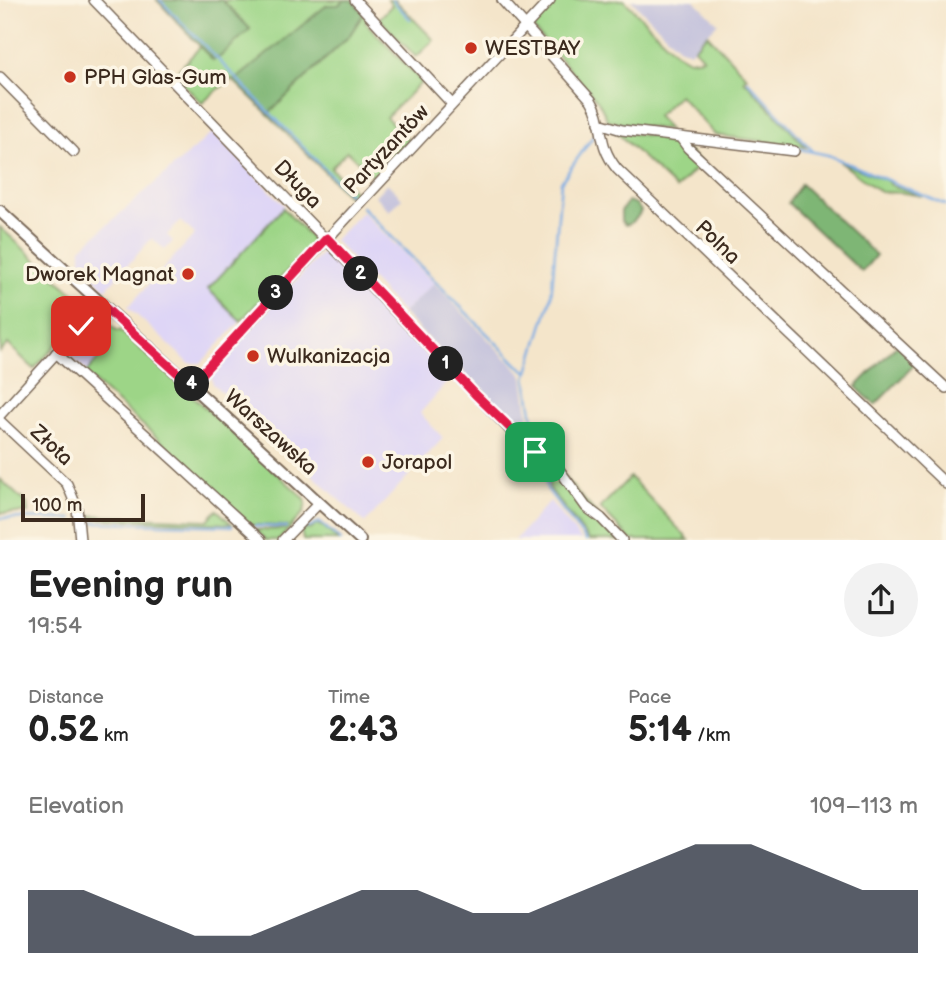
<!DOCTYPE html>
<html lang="en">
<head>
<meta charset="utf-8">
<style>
  :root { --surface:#fff; --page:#f2f2f2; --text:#222; --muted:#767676; --accent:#111827 }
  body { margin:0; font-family:"Balsamiq Sans",sans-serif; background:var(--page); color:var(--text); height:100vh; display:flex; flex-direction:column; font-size:26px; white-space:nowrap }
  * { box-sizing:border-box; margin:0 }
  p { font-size:23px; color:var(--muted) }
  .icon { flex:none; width:38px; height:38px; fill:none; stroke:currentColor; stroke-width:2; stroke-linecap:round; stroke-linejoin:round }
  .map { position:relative; height:540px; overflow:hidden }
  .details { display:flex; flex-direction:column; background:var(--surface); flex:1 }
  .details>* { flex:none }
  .scale { position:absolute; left:21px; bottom:18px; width:124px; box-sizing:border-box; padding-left:7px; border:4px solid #3b2a1e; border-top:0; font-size:19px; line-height:24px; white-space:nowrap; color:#3b2a1e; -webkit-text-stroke:5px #fcf5e5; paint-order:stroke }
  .pin { position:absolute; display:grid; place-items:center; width:60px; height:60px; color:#fff; margin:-30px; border-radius:14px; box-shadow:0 4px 10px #0006 }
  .km { position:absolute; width:35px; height:35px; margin:-18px; border-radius:50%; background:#222; color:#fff; font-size:19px; line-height:35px; text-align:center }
  .round { display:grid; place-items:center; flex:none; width:74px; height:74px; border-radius:37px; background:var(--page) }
  .overview { display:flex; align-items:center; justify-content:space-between; height:119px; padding:0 28px }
  h1 { font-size:38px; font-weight:700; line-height:52px }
  .metrics { display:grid; grid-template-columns:repeat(3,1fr); gap:10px; height:119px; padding:7px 28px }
  .metrics div { display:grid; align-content:center }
  .metrics b { font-size:35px; font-weight:700 }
  .metrics small { font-size:19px; font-weight:400 }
  .metrics p { font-size:19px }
  .chart { height:196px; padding:14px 28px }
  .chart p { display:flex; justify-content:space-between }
  .chart svg { width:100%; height:126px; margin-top:7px; fill:var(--accent); opacity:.7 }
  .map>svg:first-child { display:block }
</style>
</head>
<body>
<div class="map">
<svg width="946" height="540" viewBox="0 0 946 540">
  <rect width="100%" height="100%" fill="#fcf5e5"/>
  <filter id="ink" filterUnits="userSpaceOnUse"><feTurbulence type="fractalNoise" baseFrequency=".0143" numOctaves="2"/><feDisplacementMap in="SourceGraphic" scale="14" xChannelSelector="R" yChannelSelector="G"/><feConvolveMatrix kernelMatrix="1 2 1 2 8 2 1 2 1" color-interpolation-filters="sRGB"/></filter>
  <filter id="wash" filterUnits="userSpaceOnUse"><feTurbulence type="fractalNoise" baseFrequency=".00686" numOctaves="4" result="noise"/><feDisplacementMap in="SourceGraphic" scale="28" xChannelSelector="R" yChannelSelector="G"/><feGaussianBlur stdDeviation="1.57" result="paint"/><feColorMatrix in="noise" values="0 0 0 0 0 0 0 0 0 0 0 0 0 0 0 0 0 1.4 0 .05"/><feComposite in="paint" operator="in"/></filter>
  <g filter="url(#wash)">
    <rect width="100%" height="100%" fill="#f4e5ca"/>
    <g fill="#ded5f6">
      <polygon points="213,132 285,206 208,289 241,321 201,363 189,363 128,307 195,234 180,221 167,235 173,241 165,250 152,238 106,289 81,266 81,248"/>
      <polygon points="362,212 434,283 403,313 334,240"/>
      <polygon points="321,254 330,254 450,379 420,413 443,438 365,523 213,384 211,372"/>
      <polygon points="84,332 105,351 87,371 66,352"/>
      <polygon points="550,501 581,540 515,540"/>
    </g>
    <g fill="#c3c1dc">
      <polygon points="631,0 694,0 718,23 690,52 678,47"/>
      <polygon points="387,183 402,198 389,211 375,196"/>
      <polygon points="434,283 523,376 532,444 464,375 464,371 460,366 455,366 403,313"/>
    </g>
    <g fill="#9dd587" stroke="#6c8052" stroke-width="2">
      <polygon points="226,0 345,0 234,81 231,79 202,103 174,75 200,47 213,60 250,29 224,2"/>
      <polygon points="388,0 395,0 434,40 416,57 379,19 392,5"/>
      <polygon points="556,0 624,0 675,52 689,60 703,58 694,48 707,34 747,77 744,80 806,147 715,135 679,95 657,116 669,130 608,121 598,101 531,26"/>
      <polygon points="364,13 368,18 365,22 422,82 386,117 409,140 374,177 347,151 331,168 358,195 353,201 268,114 349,36"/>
      <polygon points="615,131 675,139 701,163 676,189"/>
      <polygon points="840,162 886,180 891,185 922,196 903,193 880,192"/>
      <polygon points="283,208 311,238 311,246 241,321 208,289"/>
      <polygon points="0,227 61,283 86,303 86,307 77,318 79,320 34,369 8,344 0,352"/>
      <polygon points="100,317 118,331 120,330 304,498 306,502 304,512 279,540 266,540 255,530 285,529 287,526 251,525 154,435 85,374 105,351 84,332"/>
      <polygon points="542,456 546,457 620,540 589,540 550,489"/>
      <polygon points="630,477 689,540 631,540 600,508"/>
      <polygon points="0,479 27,504 28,513 0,513"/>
      <polygon points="217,510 232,524 83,518 83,515 208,520"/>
      <polygon points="316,524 324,527 338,540 303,540 301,530 312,529"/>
    </g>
    <g fill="#7eb674" stroke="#5c7049" stroke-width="2">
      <polygon points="157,0 222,0 250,29 220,57 213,60"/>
      <polygon points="345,0 352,0 364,13 349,36 268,114 234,81 327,5 338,5"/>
      <polygon points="801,184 876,255 862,272 788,203"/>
      <path d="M 628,201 L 636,204 L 641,211 C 638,217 633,224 625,225 L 621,220 L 621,211 Z"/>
      <polygon points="897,345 916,363 875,405 856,387"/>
    </g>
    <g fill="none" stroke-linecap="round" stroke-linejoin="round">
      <g stroke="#78abe4" stroke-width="2.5">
        <polyline points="160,0 355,200"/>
        <polyline points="392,0 410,19"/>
        <polyline points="748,81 812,150"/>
        <polyline points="619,125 633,127"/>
        <polyline points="795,148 828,155 946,205"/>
        <polyline points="362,207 518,365 528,372"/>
        <polyline points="538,447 526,378 551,298 561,182 596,132"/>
        <polyline points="540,456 547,489 586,540"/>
        <polyline points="0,518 72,519"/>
        <polyline points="84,522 232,526"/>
        <polyline points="255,526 286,527"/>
        <polyline points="304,528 311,527 319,522 341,540"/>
      </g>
    </g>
  </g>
  <g filter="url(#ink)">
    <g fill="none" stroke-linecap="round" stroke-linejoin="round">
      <defs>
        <g id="minor">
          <polyline points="94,0 519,439 535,452 543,453 553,461 586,507 601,518 622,540"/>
          <polyline points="355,0 452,104"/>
          <path d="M 502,0 L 591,100 C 606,123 595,142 617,169 L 946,484"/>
          <polyline points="0,77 74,152"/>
          <polyline points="599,123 622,130 794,151"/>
          <polyline points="680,137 688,148 946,388"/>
          <polyline points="56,353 261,540"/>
          <polyline points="191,385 550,0"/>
          <polyline points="0,415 101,304"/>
          <polyline points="0,421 67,484 77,508 80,540"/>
          <polyline points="283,540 319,503"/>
        </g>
        <polyline id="tertiary" points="0,211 360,540"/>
      </defs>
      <use href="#minor" stroke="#7c6b5a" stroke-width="12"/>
      <use href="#tertiary" stroke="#7c6b5a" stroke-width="14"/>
      <use href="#minor" stroke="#fff" stroke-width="9"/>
      <use href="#tertiary" stroke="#fff" stroke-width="10"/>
    </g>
  </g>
  <g fill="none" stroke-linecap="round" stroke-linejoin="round" filter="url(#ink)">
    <defs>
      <polyline id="route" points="81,326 101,304 191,385 327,238 475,394 535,452"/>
    </defs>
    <use href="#route" stroke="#fff" stroke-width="14"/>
    <use href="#route" stroke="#e11d48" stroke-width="9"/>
  </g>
  <g fill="#c8321e" stroke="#fcf5e5" stroke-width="2.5">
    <circle cx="471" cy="48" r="7"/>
    <circle cx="70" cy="77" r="7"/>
    <circle cx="188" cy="274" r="7"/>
    <circle cx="253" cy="356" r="7"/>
    <circle cx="368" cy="462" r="7"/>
  </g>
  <g text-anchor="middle" stroke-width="7" stroke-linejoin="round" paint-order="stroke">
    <g font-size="21" fill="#3b2a1e" stroke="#fcf5e5" text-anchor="start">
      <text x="485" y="55">WESTBAY</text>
      <text x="84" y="84">PPH Glas-Gum</text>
      <text x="174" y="281" text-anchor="end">Dworek Magnat</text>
      <text x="267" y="363">Wulkanizacja</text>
      <text x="382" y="469">Jorapol</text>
    </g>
    <g font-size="21" fill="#3b2a1e" stroke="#fcf5e5">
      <text transform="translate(386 149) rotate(-47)" y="7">Partyzantów</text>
      <text transform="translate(298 184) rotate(46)" y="7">Długa</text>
      <text transform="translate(718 242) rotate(44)" y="7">Polna</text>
      <text transform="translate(271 432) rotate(42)" y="7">Warszawska</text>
      <text transform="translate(52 445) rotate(43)" y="7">Złota</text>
    </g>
  </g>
</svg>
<div class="scale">100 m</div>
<div class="pin" style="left:535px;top:452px;background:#1e9e55"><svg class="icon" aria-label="arrive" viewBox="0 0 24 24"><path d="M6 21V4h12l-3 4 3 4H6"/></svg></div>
<div class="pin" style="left:81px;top:326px;background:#d93025"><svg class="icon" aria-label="check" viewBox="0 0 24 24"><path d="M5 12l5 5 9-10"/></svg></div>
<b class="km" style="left:446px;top:364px">1</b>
<b class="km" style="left:361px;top:274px">2</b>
<b class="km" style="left:276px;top:293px">3</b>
<b class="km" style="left:192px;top:384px">4</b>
</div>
<section class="details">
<div class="overview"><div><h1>Evening run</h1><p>19:54</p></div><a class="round"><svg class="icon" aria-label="share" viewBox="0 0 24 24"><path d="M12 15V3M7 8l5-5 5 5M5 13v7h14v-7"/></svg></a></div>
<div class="metrics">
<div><p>Distance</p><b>0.52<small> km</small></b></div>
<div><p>Time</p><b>2:43</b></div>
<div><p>Pace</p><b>5:14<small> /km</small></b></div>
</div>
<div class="chart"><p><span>Elevation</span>109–113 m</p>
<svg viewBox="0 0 160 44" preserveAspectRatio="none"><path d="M0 44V22L10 22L20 30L30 38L40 38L50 30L60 22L70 22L80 30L90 30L100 22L110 14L120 6L130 6L140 14L150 22L160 22V44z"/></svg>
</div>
</section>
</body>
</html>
